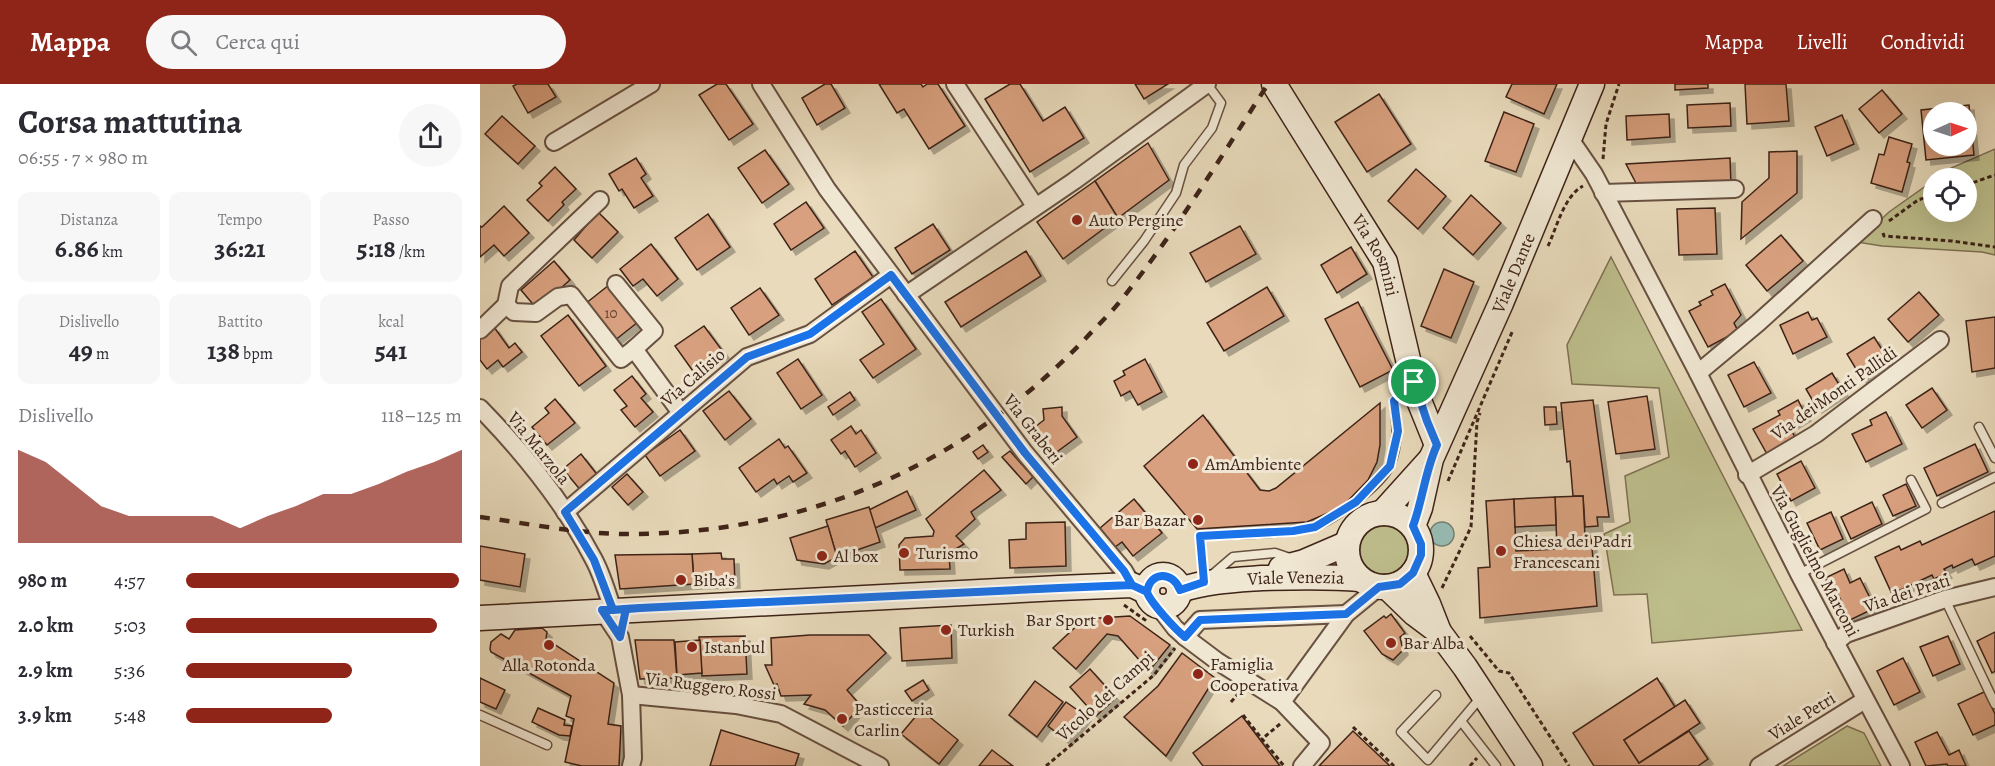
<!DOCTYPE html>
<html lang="it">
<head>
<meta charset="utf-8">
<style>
  :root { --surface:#fff; --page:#f7f7f7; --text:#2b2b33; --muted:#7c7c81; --accent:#8f2418 }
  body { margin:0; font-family:Alegreya,serif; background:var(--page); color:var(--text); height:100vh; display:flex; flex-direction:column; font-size:22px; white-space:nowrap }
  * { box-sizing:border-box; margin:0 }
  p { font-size:20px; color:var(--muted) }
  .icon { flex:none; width:33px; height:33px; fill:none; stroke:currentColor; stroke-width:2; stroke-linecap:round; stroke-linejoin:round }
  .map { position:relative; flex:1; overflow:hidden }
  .side { display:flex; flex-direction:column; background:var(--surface); width:480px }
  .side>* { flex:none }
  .needle { width:39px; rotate:87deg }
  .controls { position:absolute; left:1443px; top:18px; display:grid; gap:12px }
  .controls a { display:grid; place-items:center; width:54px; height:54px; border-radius:50%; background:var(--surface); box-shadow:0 6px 24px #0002; font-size:30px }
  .pin { position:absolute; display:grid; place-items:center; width:51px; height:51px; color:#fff; margin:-26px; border:3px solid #fff; border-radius:50%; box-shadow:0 2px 6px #0007 }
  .round { display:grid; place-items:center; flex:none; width:63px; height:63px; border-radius:32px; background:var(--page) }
  .headline { display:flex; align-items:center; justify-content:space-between; height:102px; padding:0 18px }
  h1 { font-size:33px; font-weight:700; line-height:45px }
  .stats { display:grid; grid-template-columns:repeat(3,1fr); gap:9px; height:102px; padding:6px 18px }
  .stats div { display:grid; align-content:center; border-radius:12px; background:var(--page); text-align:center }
  .stats b { font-size:26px; font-weight:700 }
  .stats small { font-size:16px; font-weight:400 }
  .stats p { font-size:16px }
  .chart { height:168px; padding:12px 18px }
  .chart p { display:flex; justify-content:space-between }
  .chart svg { width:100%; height:108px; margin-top:6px; fill:var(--accent); opacity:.7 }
  ul { padding:0 18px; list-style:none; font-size:20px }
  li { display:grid; grid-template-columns:96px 72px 1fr; align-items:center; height:45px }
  li i { height:15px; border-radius:8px; background:var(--accent) }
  header { display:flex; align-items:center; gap:36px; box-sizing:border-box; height:84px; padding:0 30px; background:var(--accent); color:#fff }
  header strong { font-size:28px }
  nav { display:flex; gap:33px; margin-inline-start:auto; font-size:21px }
  .search { width:420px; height:54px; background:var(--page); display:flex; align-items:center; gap:15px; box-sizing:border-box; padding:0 21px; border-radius:33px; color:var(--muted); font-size:22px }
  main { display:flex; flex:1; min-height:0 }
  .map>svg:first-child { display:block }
</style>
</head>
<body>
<header>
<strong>Mappa</strong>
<div class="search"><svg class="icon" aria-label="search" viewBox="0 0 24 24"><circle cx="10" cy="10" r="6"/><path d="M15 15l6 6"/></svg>Cerca qui</div>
<nav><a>Mappa</a><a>Livelli</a><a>Condividi</a></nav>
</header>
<main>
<section class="side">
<div class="headline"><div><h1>Corsa mattutina</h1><p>06:55 · 7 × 980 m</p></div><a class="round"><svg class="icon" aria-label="share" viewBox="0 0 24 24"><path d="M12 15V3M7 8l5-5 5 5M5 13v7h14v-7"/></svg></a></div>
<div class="stats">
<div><p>Distanza</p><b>6.86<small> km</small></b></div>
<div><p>Tempo</p><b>36:21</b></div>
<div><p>Passo</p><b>5:18<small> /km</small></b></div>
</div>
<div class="stats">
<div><p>Dislivello</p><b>49<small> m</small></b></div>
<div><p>Battito</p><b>138<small> bpm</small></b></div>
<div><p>kcal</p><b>541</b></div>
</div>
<div class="chart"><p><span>Dislivello</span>118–125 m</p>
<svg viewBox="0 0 160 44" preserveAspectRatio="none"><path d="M0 44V6L10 11L20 20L30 29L40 33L50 33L60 33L70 33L80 38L90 33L100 29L110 24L120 24L130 20L140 15L150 11L160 6V44z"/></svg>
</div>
<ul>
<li><b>980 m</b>4:57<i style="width:99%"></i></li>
<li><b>2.0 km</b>5:03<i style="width:91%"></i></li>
<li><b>2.9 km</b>5:36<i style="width:60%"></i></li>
<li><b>3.9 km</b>5:48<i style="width:53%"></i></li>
</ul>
</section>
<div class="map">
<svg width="1515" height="682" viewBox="0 0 1515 682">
  <defs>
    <filter id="shadow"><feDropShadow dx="5" dy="5" stdDeviation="0" flood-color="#0004"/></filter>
  </defs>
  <rect width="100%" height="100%" fill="#e8dabb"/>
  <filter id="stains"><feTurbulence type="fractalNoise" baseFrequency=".00333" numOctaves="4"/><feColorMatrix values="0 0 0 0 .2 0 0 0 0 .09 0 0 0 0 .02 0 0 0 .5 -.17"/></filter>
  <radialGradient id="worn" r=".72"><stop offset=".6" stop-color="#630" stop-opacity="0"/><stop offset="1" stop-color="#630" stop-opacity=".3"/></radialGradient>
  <g fill="#bdbd8b" stroke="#7e7052" stroke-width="1.5">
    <polygon points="1515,65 1515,171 1502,168 1402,162 1377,158 1409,128 1453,97 1454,128 1486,128 1486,94 1458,94 1464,92 1471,84"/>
    <polygon points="1131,173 1322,546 1172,559 1167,510 1134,511 1124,450 1150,438 1145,392 1189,373 1179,304 1092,300 1087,261"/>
    <circle cx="904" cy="466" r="24"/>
    <polygon points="1367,642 1384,649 1401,682 1303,682"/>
  </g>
  <circle fill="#97bab2" stroke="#737e74" stroke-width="1.5" cx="962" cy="450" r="12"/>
  <g fill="#d8a07e" stroke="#3e2318" stroke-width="1.5" fill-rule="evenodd" filter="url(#shadow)">
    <polygon points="37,0 68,0 76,13 48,29 33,2"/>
    <polygon points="237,0 246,0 273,40 249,56 219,11"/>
    <polygon points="345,0 351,0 365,24 337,41 322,14"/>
    <polygon points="399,0 441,0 443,3 447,0 458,0 485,42 449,65 424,25 417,29"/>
    <polygon points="530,0 540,0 563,37 585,23 604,54 550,88 505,15"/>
    <polygon points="655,0 688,0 664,15"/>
    <polygon points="1032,0 1077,0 1064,30 1026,13"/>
    <polygon points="1195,0 1228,0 1228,4 1195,6"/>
    <polygon points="1265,0 1306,0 1309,37 1267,40"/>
    <polygon points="1402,6 1422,30 1399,49 1379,25"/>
    <polygon points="899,10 931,60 887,88 855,38"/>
    <polygon points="1250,19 1251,42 1208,44 1207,21"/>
    <path d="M 1489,21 L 1494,71 L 1446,76 L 1441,26 ZM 1454,28 L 1486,28 L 1486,62 L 1454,62 Z"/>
    <polygon points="1024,28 1054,40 1036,88 1005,77"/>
    <polygon points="1189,30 1190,53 1147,56 1146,32"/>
    <polygon points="1362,31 1374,60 1347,72 1335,43"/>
    <polygon points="22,32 55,62 38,80 5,50"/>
    <polygon points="1409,53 1432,60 1427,78 1430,79 1422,108 1391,99 1399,70 1404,71"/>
    <polygon points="668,59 689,96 638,134 615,97"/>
    <polygon points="285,66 309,100 282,119 258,84"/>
    <polygon points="1317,67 1317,109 1261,155 1262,118 1289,94 1289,68"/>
    <polygon points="156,74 166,90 161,94 173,112 154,124 142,105 139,107 129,90"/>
    <polygon points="1250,74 1251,101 1158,103 1146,80"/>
    <polygon points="75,83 96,105 82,118 84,121 68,137 47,116 62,102 59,99"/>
    <polygon points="936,85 966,112 938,145 908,117"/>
    <polygon points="615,97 638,134 583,175 557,138"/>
    <polygon points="991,111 1021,139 993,171 963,144"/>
    <polygon points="326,118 344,144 311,166 294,140"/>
    <polygon points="24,122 49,149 24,172 14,161 0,173 0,142 2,143"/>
    <polygon points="1235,124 1237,170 1199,171 1197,125"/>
    <polygon points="118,128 138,148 112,174 94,156"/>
    <polygon points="228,130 250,163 217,186 195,154"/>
    <polygon points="453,140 470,166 432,190 415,164"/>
    <polygon points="760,142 776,170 726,198 710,169"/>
    <polygon points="1301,151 1323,177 1287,207 1266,181"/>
    <polygon points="171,160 198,195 177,212 163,195 153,202 140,185"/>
    <polygon points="871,163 887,190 857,209 841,181"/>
    <polygon points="375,167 393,193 352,221 335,195"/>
    <polygon points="546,167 561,192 481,243 465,218"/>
    <polygon points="74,177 90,196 57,225 41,206"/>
    <polygon points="964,185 994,198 971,254 941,242"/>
    <polygon points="1245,200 1261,231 1254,239 1258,247 1228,263 1209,227 1221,221 1219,218 1233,211 1231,207"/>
    <polygon points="129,201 158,238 134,257 105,220"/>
    <polygon points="787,203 804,232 744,267 727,239"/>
    <polygon points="280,204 299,231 269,251 251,224"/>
    <polygon points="1439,208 1459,231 1428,258 1408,235"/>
    <polygon points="401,215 436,265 393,294 380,276 404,260 382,228"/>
    <polygon points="878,218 913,286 880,303 845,235"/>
    <polygon points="1328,228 1332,236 1337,234 1347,253 1313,270 1300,241"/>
    <polygon points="88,231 126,282 99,302 61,252"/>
    <polygon points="1515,233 1515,284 1492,288 1486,237"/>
    <polygon points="224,242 244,269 215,290 195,262"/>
    <polygon points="14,243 29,264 35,259 42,268 23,283 18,276 7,285 0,276 0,254"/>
    <polygon points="1394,253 1410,278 1382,295 1367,270"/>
    <polygon points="318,275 342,311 321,325 297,289"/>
    <polygon points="665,275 682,308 658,321 650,307 641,312 634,297 645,291 643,287"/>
    <polygon points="1274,278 1291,309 1264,323 1248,291"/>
    <polygon points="1352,289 1363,307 1337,324 1326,305"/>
    <polygon points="152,292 166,310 161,314 173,328 155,343 141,326 147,322 134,306"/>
    <polygon points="1452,304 1467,326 1442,344 1426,321"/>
    <polygon points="249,307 271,335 245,356 223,327"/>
    <polygon points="370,308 375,316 353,331 348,323"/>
    <polygon points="1167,312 1175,365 1136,370 1128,318"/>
    <polygon points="75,315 95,339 67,361 52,343 69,329 65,324"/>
    <polygon points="1113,316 1129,433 1117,433 1118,442 1105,443 1103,412 1093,412 1090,377 1087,378 1081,319"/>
    <polygon points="1318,316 1326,332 1309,342 1316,355 1287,370 1273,345 1300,331 1298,327"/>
    <polygon points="900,319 900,361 897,378 888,396 862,423 827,438 717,445 664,382 723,331 780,406 789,407 796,404"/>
    <polygon points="582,323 582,332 597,353 574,370 555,343 564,336 563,325"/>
    <polygon points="1064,323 1076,323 1077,340 1065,341"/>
    <polygon points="1406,328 1422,360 1386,378 1372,350 1392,341 1390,336"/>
    <polygon points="371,342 376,350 381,346 396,369 375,383 365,367 361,370 351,356"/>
    <polygon points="200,346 215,367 180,392 165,371"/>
    <polygon points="299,355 305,364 308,362 327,389 313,398 309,392 297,400 294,395 276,408 259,384"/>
    <polygon points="1495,360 1508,388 1457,412 1444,384"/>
    <polygon points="503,361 508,368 498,375 493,368"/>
    <polygon points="530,367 553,393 546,400 522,373"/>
    <polygon points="101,370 119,393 102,408 83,385"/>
    <polygon points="1321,377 1335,404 1311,417 1297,390"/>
    <polygon points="504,386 521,406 491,428 495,435 476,452 484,460 469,469 470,485 420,486 419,461 425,454 453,452 454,447 446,435"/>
    <polygon points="147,390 163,408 148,421 132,403"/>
    <polygon points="1426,400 1436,422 1413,432 1403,411"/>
    <polygon points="427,407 436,426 395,444 389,426"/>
    <polygon points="1103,412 1105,453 1111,452 1117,522 1000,534 998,484 1010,483 1006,417 1034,415 1036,467 1077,465 1075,413"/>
    <polygon points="1075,413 1076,441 1035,443 1034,415"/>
    <polygon points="654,415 682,449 653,472 642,458 635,463 620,444"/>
    <polygon points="1392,418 1402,440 1371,455 1361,433"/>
    <polygon points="389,423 400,458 357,473 346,436"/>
    <polygon points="1515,427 1515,472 1495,481 1492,475 1473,484 1472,481 1464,485 1467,489 1454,495 1452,491 1412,510 1395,473 1419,462 1421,466 1440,457 1442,461"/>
    <polygon points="1351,428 1363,455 1340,466 1327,439"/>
    <polygon points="585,438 586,482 530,484 529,456 546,455 546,439"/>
    <polygon points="348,442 357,473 344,480 317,476 310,454"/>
    <polygon points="0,462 45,470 40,503 0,496"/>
    <polygon points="241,469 242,475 254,475 255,499 214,500 212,470"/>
    <polygon points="212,470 214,500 140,505 135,471"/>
    <polygon points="1364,485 1370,499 1380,494 1395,524 1370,536 1357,508 1353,510 1345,494"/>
    <polygon points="911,530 925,549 920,553 923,566 913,576 902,570 884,547 904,532 906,534"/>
    <polygon points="650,532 690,561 669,587 638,552 627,550 596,585 573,564 604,535"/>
    <polygon points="471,541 472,574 422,577 420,544"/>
    <polygon points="62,544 67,548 66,555 134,599 128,640 141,642 139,682 102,682 85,678 94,635 86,632 91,612 11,568 10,565 11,558 21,550 29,555 35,546"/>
    <polygon points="1515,548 1515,587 1512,589 1497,557"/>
    <polygon points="330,551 389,551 406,569 367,606 381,622 363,642 345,626 324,620 331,611 301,612 297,600 294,601 285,581 292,581 291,554"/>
    <polygon points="265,552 267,590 222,592 219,553"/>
    <polygon points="1468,552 1480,580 1453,592 1440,563"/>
    <polygon points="155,556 194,556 197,594 160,595"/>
    <polygon points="220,556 222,589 197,591 195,558"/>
    <polygon points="702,569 735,594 686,672 644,633 678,602"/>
    <polygon points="1423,574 1440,608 1414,621 1397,587"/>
    <polygon points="610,585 636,614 616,632 590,603"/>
    <polygon points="0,594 25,606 16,625 0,618"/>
    <polygon points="1177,594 1195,623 1144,656 1159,679 1209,647 1228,675 1218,682 1114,682 1093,649"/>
    <polygon points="443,596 449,606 432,617 425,607"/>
    <polygon points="555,597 583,618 557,653 529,631"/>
    <polygon points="1504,608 1515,630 1515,641 1493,651 1478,620"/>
    <polygon points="1205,616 1220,639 1159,679 1144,656"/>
    <polygon points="586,618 606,632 587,657 568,642"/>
    <polygon points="58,624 85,636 84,641 92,642 90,652 79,651 52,638"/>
    <polygon points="441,626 478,656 459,680 421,650"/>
    <polygon points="762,632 800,682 723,682 713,669"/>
    <polygon points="241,646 319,670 315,682 230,682"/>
    <polygon points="873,647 910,682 839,682"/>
    <polygon points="1457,648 1469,671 1479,666 1486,682 1468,682 1467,680 1446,682 1435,658"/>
    <polygon points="512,666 533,682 499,682"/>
  </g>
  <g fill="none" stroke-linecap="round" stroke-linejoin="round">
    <defs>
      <g id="lane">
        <polyline points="632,197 664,157 696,109 704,81 732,44 741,19 727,0"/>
        <polyline points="1499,343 1515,374"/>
        <polyline points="1462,419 1515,393"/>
        <polyline points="1319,490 1446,425 1431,396"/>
        <polyline points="732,491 753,473 795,469 813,475"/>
        <path d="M 724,498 L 720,452 C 757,450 796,451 831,443 C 851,439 902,400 910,381 C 919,361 917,338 914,317 L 930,301"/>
        <polyline points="1465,515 1515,620"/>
        <polyline points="956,611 921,648 948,676 1001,613"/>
        <polyline points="0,631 67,661"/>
        <polyline points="981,637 1016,682"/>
      </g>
      <g id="street">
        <polyline points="281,0 347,105 545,369 644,487 652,501"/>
        <polyline points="475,0 555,122"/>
        <polyline points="1090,55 1114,90 1218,289 1319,490 1421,682"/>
        <polyline points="74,58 171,0"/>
        <polyline points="1123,109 1255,105"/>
        <polyline points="136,200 174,247 154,265"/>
        <polyline points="426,211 594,97 727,0"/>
        <polyline points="26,221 34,228 56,229 78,213 91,211 141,275 154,265 201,329"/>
        <polyline points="0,246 26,221 30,202 120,116"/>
        <polyline points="1218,289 1278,239 1393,135"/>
        <path d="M 0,324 C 43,368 84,419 113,474 C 122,490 127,509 133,526"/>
        <polyline points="1267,391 1336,350 1460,256"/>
        <polyline points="85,428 267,273 330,250 411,191"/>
        <polyline points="678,522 695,544 705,553 737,577 802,618 841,659 822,682"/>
        <polyline points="122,526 140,553 151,611 153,674 151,682"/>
        <polyline points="705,553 720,536 866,530"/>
        <polyline points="1355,559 1366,550 1465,515 1515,503"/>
        <polyline points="151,611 256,621 301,630 400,682"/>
        <polyline points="802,618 866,530 899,503"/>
        <polyline points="1279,682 1385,616"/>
      </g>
      <g id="secondary">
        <path id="s1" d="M 794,0 L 905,178 L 936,309 L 957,361"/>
        <polyline points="903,428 949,377"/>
        <circle cx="904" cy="466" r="37"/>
        <path id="s2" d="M 933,442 L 940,424 L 951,375 L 1021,219 L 1112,0"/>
        <polyline points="801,484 824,478 866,460"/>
        <polyline points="933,489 948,520 959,548"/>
        <circle cx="683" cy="507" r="16"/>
        <polyline points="907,503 935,530 959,548 985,583 1050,682"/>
        <path id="s3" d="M 700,506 C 727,497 754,496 782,494 C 815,493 847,492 880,495"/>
        <polyline points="0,534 579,504 652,501 667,508"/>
      </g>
    </defs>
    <use href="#lane" stroke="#685141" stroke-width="11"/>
    <use href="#street" stroke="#685141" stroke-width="20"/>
    <use href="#secondary" stroke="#3e2318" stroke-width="27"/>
    <g stroke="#3e2318" stroke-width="3" stroke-dasharray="4.5 3" stroke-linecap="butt">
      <polyline points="1123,75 1126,40 1139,0"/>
      <polyline points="1486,101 1515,91"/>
      <polyline points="1409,137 1438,116 1454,111"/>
      <polyline points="1403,149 1404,152 1472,157 1515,163"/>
      <path d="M 1068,162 C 1077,143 1084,112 1103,102"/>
      <polyline points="968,397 1033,246"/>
      <polyline points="944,458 944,473"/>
      <polyline points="962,504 991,443 997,338 1000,329"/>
      <polyline points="644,521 668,538"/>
      <polyline points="990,552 1019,587 1029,589 1089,682"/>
      <polyline points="751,618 758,610"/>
      <polyline points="763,631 782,655"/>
      <polyline points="800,640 782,655 804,682"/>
      <polyline points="873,643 914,682"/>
      <polyline points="566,682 674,591 695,564"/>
      <polyline points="990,682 997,674"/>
    </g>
    <use href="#lane" stroke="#f0e7d3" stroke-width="8"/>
    <use href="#street" stroke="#f0e7d3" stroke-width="16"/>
    <use href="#secondary" stroke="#f0e7d3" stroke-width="24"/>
    <path stroke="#3e2318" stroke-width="4.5" stroke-dasharray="10 10" stroke-linecap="butt" d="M 0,433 C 51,440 104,451 156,450 C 330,448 486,380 606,254 C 618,241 631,229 642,215 C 696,147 741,73 788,0"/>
  </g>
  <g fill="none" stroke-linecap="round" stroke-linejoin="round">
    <defs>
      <path id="route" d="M 934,298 L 914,317 L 918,347 L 910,382 L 876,418 L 835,443 L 813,447 L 720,452 L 724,498 L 700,506 C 693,487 670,487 667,508 L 652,501 L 579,504 L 160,524 C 147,525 134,526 122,526 L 140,553 L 146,525 L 133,526 L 114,476 L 85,428 L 267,273 L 330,250 L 411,191 L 545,369 L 644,487 L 652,501 L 667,508 C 670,518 696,546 705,553 L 720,536 L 866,530 L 899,503 L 920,500 L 933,489 L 941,471 L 941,460 L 933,442 C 943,415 945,387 957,361 L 947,337 L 934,298"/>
    </defs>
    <use href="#route" stroke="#fff" stroke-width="12"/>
    <use href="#route" stroke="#1a73e8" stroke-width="8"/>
  </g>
  <g fill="#8f2418" stroke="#f0e7d3" stroke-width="2">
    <circle cx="597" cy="136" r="6"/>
    <circle cx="713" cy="380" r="6"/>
    <circle cx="718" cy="436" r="6"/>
    <circle cx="1021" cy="467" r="6"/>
    <circle cx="424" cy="469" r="6"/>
    <circle cx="342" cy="472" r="6"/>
    <circle cx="201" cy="496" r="6"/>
    <circle cx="628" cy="536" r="6"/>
    <circle cx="466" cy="546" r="6"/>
    <circle cx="911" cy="559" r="6"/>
    <circle cx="69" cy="561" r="6"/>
    <circle cx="212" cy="563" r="6"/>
    <circle cx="718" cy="590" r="6"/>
    <circle cx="362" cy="635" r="6"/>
  </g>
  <g text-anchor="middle" stroke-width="6" stroke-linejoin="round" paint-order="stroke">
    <g font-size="15" fill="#644232">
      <text x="131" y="234">10</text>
    </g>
    <g font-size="18" fill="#3e2318" stroke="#f0e7d3" text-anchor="start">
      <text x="609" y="142">Auto Pergine</text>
      <text x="725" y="386">AmAmbiente</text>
      <text x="706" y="442" text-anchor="end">Bar Bazar</text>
      <text x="1033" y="463">Chiesa dei Padri<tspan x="1033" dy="21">Francescani</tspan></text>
      <text x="436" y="475">Turismo</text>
      <text x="354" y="478">Al box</text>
      <text x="213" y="502">Biba's</text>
      <text x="616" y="542" text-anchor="end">Bar Sport</text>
      <text x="478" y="552">Turkish</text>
      <text x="923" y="565">Bar Alba</text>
      <text x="224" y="569">Istanbul</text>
      <text x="730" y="586">Famiglia<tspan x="730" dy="21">Cooperativa</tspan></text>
      <text x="69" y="587" text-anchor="middle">Alla Rotonda</text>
      <text x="374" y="631">Pasticceria<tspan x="374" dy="21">Carlin</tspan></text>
    </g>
    <g font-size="18" fill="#3e2318" stroke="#f0e7d3">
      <text dy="6" stroke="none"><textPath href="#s1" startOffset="200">Via Rosmini</textPath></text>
      <text dy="6" stroke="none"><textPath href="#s2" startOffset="273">Viale Dante</textPath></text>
      <text transform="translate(213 293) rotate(-41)" y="6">Via Calisio</text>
      <text transform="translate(1354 309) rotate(-35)" y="6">Via dei Monti Pallidi</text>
      <text transform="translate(553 345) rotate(52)" y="6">Via Graberi</text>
      <text transform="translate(59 364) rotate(51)" y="6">Via Marzola</text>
      <text transform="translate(1335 477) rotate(62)" y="6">Via Guglielmo Marconi</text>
      <text dy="6" stroke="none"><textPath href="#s3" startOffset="117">Viale Venezia</textPath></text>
      <text transform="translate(1427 509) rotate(-18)" y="6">Via dei Prati</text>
      <text transform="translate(231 602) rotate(7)" y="6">Via Ruggero Rossi</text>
      <text transform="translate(625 612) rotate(-42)" y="6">Vicolo dei Campi</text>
      <text transform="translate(1322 632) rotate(-32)" y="6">Viale Petri</text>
    </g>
  </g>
  <rect width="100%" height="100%" filter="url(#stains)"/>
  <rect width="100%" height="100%" fill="url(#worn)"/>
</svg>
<div class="controls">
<a><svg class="needle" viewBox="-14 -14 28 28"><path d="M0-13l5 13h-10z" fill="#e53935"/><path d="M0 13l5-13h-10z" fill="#7c7c81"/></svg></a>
<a><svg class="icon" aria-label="locate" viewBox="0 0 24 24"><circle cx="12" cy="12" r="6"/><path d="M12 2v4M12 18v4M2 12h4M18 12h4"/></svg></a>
</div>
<div class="pin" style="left:934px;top:298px;background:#1e9e55"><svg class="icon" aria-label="arrive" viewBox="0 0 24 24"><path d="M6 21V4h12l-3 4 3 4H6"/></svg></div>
</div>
</main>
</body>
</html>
